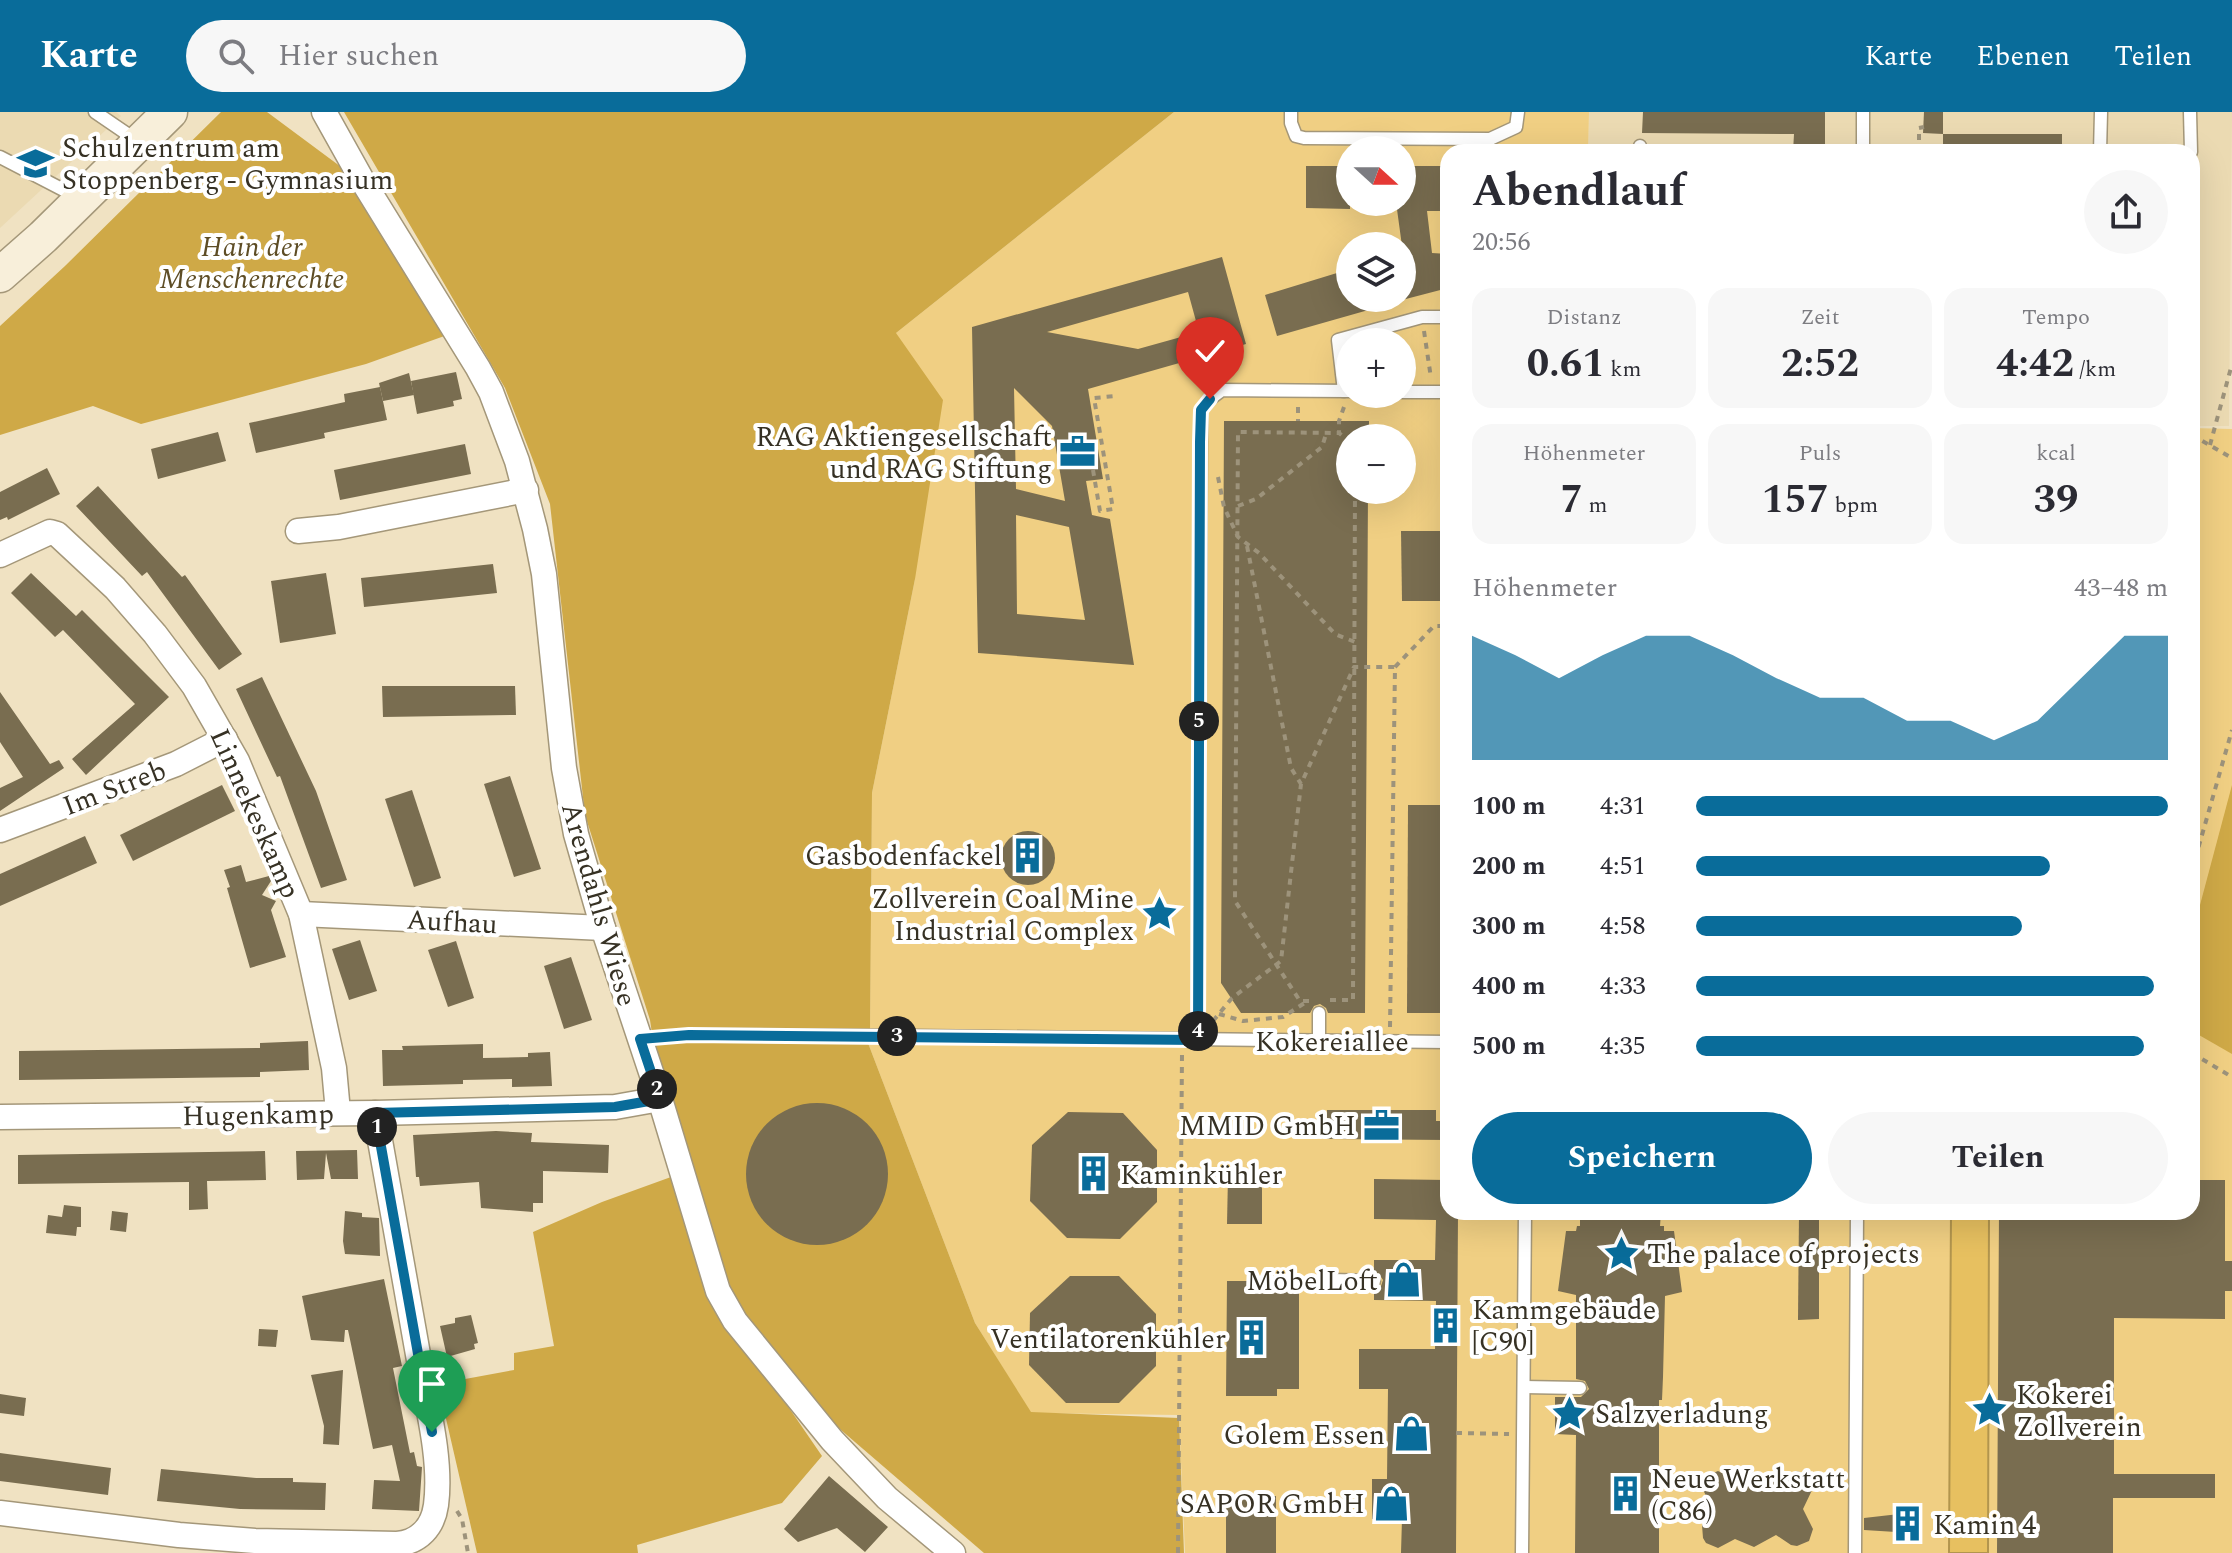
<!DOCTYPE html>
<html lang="de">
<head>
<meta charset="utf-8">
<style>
  :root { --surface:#fff; --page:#f7f7f7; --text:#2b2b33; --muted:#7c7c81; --accent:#096c9a }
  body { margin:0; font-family:Spectral,serif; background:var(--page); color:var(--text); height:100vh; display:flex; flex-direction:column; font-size:30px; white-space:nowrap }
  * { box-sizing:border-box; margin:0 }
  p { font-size:26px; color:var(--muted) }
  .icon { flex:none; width:44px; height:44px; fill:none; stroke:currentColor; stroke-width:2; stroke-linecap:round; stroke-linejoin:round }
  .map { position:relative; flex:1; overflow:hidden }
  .panel { position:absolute; left:1440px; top:32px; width:760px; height:1076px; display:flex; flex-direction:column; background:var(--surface); border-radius:24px; box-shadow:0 8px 32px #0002 }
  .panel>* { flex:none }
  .needle { width:52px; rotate:111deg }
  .tools { position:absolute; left:1336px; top:24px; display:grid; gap:16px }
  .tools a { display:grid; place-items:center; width:80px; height:80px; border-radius:50%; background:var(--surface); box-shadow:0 8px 32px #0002; font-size:40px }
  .pin { position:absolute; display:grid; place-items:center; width:68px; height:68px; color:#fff; margin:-82px -34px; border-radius:50% 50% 50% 0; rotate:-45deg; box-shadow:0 0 8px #0007 }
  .pin .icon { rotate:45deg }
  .km { position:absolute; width:40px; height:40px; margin:-20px; border-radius:50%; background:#222; color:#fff; font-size:22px; line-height:40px; text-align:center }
  .round { display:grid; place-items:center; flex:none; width:84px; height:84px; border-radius:42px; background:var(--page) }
  .overview { display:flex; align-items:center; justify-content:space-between; height:136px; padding:0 32px }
  h1 { font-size:44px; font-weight:700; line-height:60px }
  .figures { display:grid; grid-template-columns:repeat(3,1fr); gap:12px; height:136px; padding:8px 32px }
  .figures div { display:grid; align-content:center; border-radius:20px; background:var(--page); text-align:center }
  .figures b { font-size:40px; font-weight:700 }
  .figures small { font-size:22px; font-weight:400 }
  .figures p { font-size:22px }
  .chart { height:224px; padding:16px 32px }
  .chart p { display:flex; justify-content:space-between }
  .chart svg { width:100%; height:144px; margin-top:8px; fill:var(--accent); opacity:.7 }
  .cta { display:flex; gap:16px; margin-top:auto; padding:16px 32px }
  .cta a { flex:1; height:92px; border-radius:48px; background:var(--accent); color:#fff; font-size:32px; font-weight:700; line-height:92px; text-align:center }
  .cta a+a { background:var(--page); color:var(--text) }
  ul { padding:0 32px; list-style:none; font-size:26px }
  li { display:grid; grid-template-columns:128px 96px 1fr; align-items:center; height:60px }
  li i { height:20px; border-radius:10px; background:var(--accent) }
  header { display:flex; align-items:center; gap:48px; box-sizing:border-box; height:112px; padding:0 40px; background:var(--accent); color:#fff }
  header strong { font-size:38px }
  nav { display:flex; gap:44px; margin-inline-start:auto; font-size:28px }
  .search { width:560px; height:72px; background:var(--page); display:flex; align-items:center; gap:20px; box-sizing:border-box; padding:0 28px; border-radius:44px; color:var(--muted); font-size:30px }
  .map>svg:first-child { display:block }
</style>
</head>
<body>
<header>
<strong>Karte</strong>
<div class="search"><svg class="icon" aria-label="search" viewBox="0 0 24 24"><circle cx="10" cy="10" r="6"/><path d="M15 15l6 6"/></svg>Hier suchen</div>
<nav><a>Karte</a><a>Ebenen</a><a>Teilen</a></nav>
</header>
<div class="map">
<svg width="2232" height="1441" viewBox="0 0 2232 1441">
  <rect width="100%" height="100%" fill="#f0e2c2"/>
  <g fill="#ebdab2">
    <polygon points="0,0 116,0 121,4 0,116"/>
    <polygon points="1589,0 2232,0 2229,314 2192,314 2192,40 1588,40"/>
  </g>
  <path fill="#f0cf83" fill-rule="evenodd" d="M 1174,0 L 1589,0 L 1588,40 L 1448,40 L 1448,1100 L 2192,1100 L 2192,316 L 2232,317 L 2232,1441 L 1185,1441 L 1179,1303 L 1031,1301 L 975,1211 L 868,931 L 870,922 L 872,681 L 915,467 L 896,221 ZM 1350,38 L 1402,38 L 1402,90 L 1350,90 ZM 1350,134 L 1402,134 L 1402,186 L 1350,186 ZM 1350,230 L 1402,230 L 1402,282 L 1350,282 ZM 1350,326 L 1402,326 L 1402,378 L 1350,378 Z"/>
  <g fill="#cfa947">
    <polygon points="221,0 267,0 360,69 450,222 366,252 141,312 93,294 0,323 0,214 65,154"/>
    <polygon points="344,0 1174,0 896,221 943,288 915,467 872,681 870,922 868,931 975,1211 1031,1300 1179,1306 1184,1441 984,1441 841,1318 786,1263 725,1175 662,988 650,908 585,703 550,392 505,276"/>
    <polygon points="2232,673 2232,942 2192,919 2192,823"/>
    <polygon points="682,1061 702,1144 774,1274 822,1344 782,1391 637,1433 638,1441 477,1441 438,1272 514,1258 514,1241 554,1234 533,1120 602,1090"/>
  </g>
  <polygon fill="#e7c060" stroke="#b2954e" stroke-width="2" points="1951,1100 1989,1100 1988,1441 1949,1441"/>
  <g fill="#796d50" fill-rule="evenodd">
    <polygon points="1643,0 1825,0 1825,40 1793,40 1794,22 1642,21"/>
    <polygon points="1924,0 1943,0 1943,22 1923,21"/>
    <rect x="1943" y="22" width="119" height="18"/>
    <polygon points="1306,54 1350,54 1350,97 1306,96"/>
    <polygon points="1402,54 1448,54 1448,99 1427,99 1432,141 1448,142 1448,176 1402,188 1402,134 1396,90 1402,90"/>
    <path d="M 1222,145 L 1246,232 L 1088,277 L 1103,367 L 1086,369 L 1092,403 L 1110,407 L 1134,553 L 978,541 L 972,215 ZM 1188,180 L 1199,220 L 1138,237 L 1047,220 ZM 1014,276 L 1052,314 L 1065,389 L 1016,377 ZM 1016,403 L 1069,415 L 1085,508 L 1017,502 Z"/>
    <polygon points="1350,157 1350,186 1393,186 1393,191 1277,224 1265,183"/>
    <polygon points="456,260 462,287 453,289 454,294 417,302 411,269"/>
    <polygon points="409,261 414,283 383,289 379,271"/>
    <polygon points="380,275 387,308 324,321 325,326 256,341 249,311 345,290 344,282"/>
    <polygon points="1224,309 1369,309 1369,326 1350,326 1350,378 1368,378 1365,901 1328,901 1326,896 1320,892 1314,894 1310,901 1241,901 1221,871"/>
    <polygon points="218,320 226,349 158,367 151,337"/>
    <polygon points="465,332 471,362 340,388 334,358"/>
    <polygon points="47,356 60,382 8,408 7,405 0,408 0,380"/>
    <polygon points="98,374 182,465 185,463 242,542 219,558 147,460 142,464 76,394"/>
    <polygon points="1401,419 1448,419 1448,489 1402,489"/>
    <polygon points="493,452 497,481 364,495 361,466"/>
    <polygon points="31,461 76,504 82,498 169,585 86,663 72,647 135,592 63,518 55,525 11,481"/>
    <polygon points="326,461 336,522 280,531 271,469"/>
    <polygon points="262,565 316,679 347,768 321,776 280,664 277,665 236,577"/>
    <polygon points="382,574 515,574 516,603 383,605"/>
    <polygon points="0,580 50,652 59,648 64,656 0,699 0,676 23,665 0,630"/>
    <polygon points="510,664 541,757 514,765 484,672"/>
    <polygon points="222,673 235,699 133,749 120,723"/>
    <polygon points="412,678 441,766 414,775 385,687"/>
    <polygon points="1408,693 1448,693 1448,901 1407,901"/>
    <circle cx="1028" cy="746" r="27"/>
    <polygon points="85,724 97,751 0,794 0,762"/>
    <polygon points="241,753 246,770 269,764 271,769 262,783 276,789 271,798 286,845 250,856 227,776 230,775 224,758"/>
    <polygon points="360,828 377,879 349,888 332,837"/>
    <polygon points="456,829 474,886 448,895 428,838"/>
    <polygon points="571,845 592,908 564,917 544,854"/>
    <polygon points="308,929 309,958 260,960 260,965 19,968 19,939 260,936 260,931"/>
    <polygon points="483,932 483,946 528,945 528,941 550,940 552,974 512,975 512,967 463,968 463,972 383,974 382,938 403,938 402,934"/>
    <circle cx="817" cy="1062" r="71"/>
    <polygon points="1327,998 1436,998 1436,1009 1448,1009 1448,1028 1327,1027"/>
    <polygon points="1068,1000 1123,1001 1157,1038 1157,1090 1120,1127 1067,1126 1030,1089 1032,1033"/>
    <polygon points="496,1019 532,1021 531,1030 609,1033 608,1061 543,1059 543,1091 533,1091 533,1100 481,1096 479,1070 420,1074 419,1065 416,1065 413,1023"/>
    <polygon points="357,1038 358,1067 331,1067 326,1041 324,1067 297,1068 296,1039"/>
    <polygon points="265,1039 266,1068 207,1069 208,1097 189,1098 189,1070 18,1072 18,1043"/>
    <polygon points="1228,1064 1262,1064 1262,1112 1227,1112"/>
    <polygon points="1374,1067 1448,1068 1448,1100 1458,1100 1456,1441 1401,1441 1402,1407 1372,1407 1372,1367 1387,1367 1388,1277 1359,1277 1359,1237 1435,1237 1436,1189 1374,1188 1374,1178 1381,1174 1383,1168 1379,1162 1374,1160 1374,1148 1435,1148 1436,1108 1374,1107"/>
    <polygon points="2192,1068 2225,1068 2225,1149 2232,1149 2232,1179 2225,1179 2225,1207 2114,1206 2114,1362 2215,1362 2215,1386 2113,1386 2113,1441 1997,1441 1999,1100 2192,1100"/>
    <polygon points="64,1093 81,1095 81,1115 77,1115 76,1124 46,1121 48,1103 62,1105"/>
    <polygon points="112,1099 128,1101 126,1120 110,1118"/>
    <polygon points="345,1099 362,1101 362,1105 379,1106 380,1144 345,1142 343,1129"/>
    <polygon points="1580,1100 1661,1100 1660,1114 1664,1114 1664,1119 1674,1119 1682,1180 1665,1184 1663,1265 1662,1288 1659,1288 1659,1441 1575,1441 1576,1323 1555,1322 1555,1285 1581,1285 1589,1277 1585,1269 1576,1267 1576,1183 1558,1179 1566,1119 1576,1119 1577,1114 1580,1114"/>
    <polygon points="1799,1100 1819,1100 1819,1207 1798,1208"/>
    <polygon points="1070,1164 1119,1164 1156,1202 1156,1254 1119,1291 1066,1291 1029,1253 1030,1201"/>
    <polygon points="384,1167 402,1254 393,1256 410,1341 414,1340 417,1354 422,1355 419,1399 372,1397 374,1368 400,1369 392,1333 373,1337 348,1218 345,1218 344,1230 311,1228 302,1184"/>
    <polygon points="1227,1169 1278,1169 1278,1178 1299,1178 1299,1277 1277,1277 1277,1284 1226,1284"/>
    <polygon points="471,1203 478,1231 474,1232 475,1237 447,1245 440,1214 455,1211 455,1206"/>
    <polygon points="259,1217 278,1218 276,1235 258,1234"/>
    <polygon points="343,1258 339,1333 323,1332 324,1314 311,1263"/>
    <polygon points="0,1282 26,1286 24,1304 0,1301"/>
    <polygon points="0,1341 111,1356 108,1383 0,1369"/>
    <polygon points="161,1357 256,1366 293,1366 293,1370 326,1371 325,1398 240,1397 157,1389"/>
    <polygon points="1718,1359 1737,1368 1748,1360 1760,1360 1777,1370 1797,1359 1809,1363 1814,1374 1803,1397 1813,1417 1809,1429 1797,1434 1791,1433 1776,1423 1754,1435 1735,1427 1718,1436 1706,1431 1703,1426 1702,1413 1713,1397 1702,1376 1706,1364"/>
    <polygon points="829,1364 888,1415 865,1440 837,1416 798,1430 784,1417"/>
    <rect x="1226" y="1384" width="50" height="57"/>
    <polygon points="1908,1401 1914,1404 1917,1411 1912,1421 1864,1418 1864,1406"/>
  </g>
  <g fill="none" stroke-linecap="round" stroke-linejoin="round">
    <defs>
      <g id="service">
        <polyline points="95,0 136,28"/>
        <polyline points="1291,0 1291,11 1296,24 1304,26 1490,27 1516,15 1518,0"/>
        <polyline points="2190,0 2191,40"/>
        <polyline points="1640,40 1640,34"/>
        <polyline points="1863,40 1863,0"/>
        <polyline points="2100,40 2101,0"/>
        <polyline points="0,45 79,86"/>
        <polyline points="2192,206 2192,224"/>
        <polyline points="1344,279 1338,228 1422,205 1448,205"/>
        <polyline points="1402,280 1448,280"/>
        <polyline points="1319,901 1319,930"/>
        <polyline points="640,927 689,923 917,924 1448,930"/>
        <polyline points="1198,928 1201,298 1210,287 1222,278 1350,279"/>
        <polyline points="1332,1168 1374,1169"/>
        <polyline points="1524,1275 1580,1276"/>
        <polyline points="1522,1441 1525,1100"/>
        <polyline points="1855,1441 1857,1100"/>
      </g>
      <g id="minor">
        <polyline points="324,0 362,68 478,256 491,280 517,349 535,417 544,462 564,656 576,722 603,816 660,987 718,1179 735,1209 832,1328 887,1386 953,1441"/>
        <polyline points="298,419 339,415 526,378"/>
        <polyline points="0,443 50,420 57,422 115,476 155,522 194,574 237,649 301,802 334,956 338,1000"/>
        <polyline points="0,718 176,652 225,627"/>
        <polyline points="301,802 603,816"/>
        <polyline points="0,1005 375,1001 615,995 660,987"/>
        <path d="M 0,1401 L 179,1423 L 255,1429 L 397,1432 C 419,1430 433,1415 436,1393 C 442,1348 427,1292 419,1248 C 404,1165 390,1083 375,1001"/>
      </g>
      <polyline id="secondary" points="0,163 43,125 170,0"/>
    </defs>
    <use href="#service" stroke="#a49779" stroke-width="15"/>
    <use href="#minor" stroke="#a49779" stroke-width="27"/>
    <use href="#secondary" stroke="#a49779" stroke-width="37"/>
    <g stroke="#9d937b" stroke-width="4" stroke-dasharray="6 6" stroke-linecap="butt">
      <polyline points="1919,40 1919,16 1924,15"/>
      <polyline points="1424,219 1431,266"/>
      <polyline points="1298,295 1298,309"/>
      <polyline points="1344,295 1339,309 1339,321 1350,330"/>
      <polyline points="2192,323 2232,346"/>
      <polyline points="2210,333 2232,252"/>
      <polyline points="1093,358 1100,399 1113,397 1094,286 1116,284"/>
      <polyline points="1218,365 1224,395 1238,425 1259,441 1335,522 1355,530"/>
      <polyline points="1238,394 1256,387 1322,335 1326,322"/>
      <polyline points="1247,434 1291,656 1301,672"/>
      <polyline points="2192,758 2232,618"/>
      <polyline points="1330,888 1353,888 1355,378"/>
      <polyline points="1309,889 1300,889 1235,789 1238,320 1339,321"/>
      <polyline points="1219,902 1243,909 1283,905 1306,890"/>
      <polyline points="1213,909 1232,886 1281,849 1301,672 1354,555 1395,555"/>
      <polyline points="1390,915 1395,555 1434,514 1448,514"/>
      <polyline points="2192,941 2232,965"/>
      <polyline points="1456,1321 1509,1322"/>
      <polyline points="457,1399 462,1407 468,1441"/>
      <polyline points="1178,1441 1182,942"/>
    </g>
    <use href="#service" stroke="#fff" stroke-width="12"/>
    <use href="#minor" stroke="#fff" stroke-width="24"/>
    <use href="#secondary" stroke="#f8efda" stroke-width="34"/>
  </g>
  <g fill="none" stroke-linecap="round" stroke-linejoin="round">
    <defs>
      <polyline id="route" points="432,1320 375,1001 615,995 660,987 640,927 689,923 1198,928 1200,330 1201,298 1210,287"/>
    </defs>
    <use href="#route" stroke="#fff" stroke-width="16"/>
    <use href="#route" stroke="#096c9a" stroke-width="10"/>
  </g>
  <defs>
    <symbol id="school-bare" viewBox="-9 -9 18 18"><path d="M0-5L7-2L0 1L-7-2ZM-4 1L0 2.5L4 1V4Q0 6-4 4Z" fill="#096c9a" stroke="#fff" stroke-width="2.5" paint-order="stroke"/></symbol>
    <symbol id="office-bare" viewBox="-9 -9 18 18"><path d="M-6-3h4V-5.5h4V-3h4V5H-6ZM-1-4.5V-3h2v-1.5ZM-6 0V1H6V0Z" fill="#096c9a" stroke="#fff" stroke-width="2.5" paint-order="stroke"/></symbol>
    <symbol id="building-bare" viewBox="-9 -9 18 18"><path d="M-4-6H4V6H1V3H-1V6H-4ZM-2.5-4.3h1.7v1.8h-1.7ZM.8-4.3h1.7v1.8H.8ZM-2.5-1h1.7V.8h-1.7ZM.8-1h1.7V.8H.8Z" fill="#096c9a" stroke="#fff" stroke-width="2.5" paint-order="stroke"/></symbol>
    <symbol id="sight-bare" viewBox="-9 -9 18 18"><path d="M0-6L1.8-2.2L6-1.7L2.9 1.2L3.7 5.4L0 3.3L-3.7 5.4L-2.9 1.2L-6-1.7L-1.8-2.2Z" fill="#096c9a" stroke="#fff" stroke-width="2.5" paint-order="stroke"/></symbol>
    <symbol id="shop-bare" viewBox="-9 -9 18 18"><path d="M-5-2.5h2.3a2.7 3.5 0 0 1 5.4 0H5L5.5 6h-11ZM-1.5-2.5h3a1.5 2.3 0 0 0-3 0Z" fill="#096c9a" stroke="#fff" stroke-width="2.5" paint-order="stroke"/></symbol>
  </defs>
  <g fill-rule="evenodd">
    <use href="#school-bare" x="10" y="26" width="51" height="51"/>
    <use href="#office-bare" x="1052" y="314" width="51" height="51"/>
    <use href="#building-bare" x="1002" y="718" width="51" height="51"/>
    <use href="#sight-bare" x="1134" y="776" width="51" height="51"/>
    <use href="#office-bare" x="1356" y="988" width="51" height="51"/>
    <use href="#building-bare" x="1068" y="1036" width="51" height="51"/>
    <use href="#sight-bare" x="1596" y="1116" width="51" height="51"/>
    <use href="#shop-bare" x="1378" y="1142" width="51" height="51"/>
    <use href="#building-bare" x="1420" y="1188" width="51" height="51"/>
    <use href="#building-bare" x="1226" y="1200" width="51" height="51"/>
    <use href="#sight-bare" x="1964" y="1272" width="51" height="51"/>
    <use href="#sight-bare" x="1544" y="1276" width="51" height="51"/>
    <use href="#shop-bare" x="1386" y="1296" width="51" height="51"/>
    <use href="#building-bare" x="1600" y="1356" width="51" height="51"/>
    <use href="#shop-bare" x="1366" y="1366" width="51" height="51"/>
    <use href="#building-bare" x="1882" y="1386" width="51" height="51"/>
  </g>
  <g text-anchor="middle" stroke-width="8" stroke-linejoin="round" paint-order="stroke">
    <g font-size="28" fill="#363124" stroke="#fff" text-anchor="start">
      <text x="62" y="45">Schulzentrum am<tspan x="62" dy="32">Stoppenberg - Gymnasium</tspan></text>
      <text x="1052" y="334" text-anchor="end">RAG Aktiengesellschaft<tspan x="1052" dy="32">und RAG Stiftung</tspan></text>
      <text x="1002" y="753" text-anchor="end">Gasbodenfackel</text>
      <text x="1134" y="796" text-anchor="end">Zollverein Coal Mine<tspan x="1134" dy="32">Industrial Complex</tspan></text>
      <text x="1356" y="1023" text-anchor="end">MMID GmbH</text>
      <text x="1120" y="1072">Kaminkühler</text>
      <text x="1647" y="1151">The palace of projects</text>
      <text x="1378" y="1178" text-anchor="end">MöbelLoft</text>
      <text x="1472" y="1207">Kammgebäude<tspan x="1472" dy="32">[C90]</tspan></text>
      <text x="1226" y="1236" text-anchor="end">Ventilatorenkühler</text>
      <text x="2016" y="1292">Kokerei<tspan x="2016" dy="32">Zollverein</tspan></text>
      <text x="1595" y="1311">Salzverladung</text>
      <text x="1385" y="1332" text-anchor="end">Golem Essen</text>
      <text x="1651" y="1376">Neue Werkstatt<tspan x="1651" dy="32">(C86)</tspan></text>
      <text x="1365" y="1401" text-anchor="end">SAPOR GmbH</text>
      <text x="1933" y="1422">Kamin 4</text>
    </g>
    <g font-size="28" font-style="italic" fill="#5e4d25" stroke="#fff">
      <text x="252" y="144">Hain der<tspan x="252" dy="32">Menschenrechte</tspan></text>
    </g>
    <g font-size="28" fill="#363124" stroke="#fff">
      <text transform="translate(114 675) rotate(-21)" y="10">Im Streb</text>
      <text transform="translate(256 701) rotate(66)" y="10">Linnekeskamp</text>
      <text transform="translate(600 792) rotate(74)" y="10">Arendahls Wiese</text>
      <text transform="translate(452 809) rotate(3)" y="10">Aufhau</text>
      <text x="1332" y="939">Kokereiallee</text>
      <text transform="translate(258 1002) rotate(-1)" y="10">Hugenkamp</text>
    </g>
  </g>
</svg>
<div class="tools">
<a><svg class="needle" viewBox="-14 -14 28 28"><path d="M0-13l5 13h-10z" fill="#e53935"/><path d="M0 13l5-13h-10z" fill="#7c7c81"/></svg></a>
<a><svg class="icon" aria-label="layers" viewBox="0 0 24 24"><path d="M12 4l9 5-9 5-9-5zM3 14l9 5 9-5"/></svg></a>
<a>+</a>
<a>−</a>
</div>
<div class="pin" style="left:432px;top:1320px;background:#1e9e55"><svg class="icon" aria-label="arrive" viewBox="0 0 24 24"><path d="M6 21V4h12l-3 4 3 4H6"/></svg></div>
<div class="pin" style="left:1210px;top:287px;background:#d93025"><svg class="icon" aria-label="check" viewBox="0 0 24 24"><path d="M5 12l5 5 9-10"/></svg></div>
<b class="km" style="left:377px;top:1015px">1</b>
<b class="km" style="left:657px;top:977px">2</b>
<b class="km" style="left:897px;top:924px">3</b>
<b class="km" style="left:1198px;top:919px">4</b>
<b class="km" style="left:1199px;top:609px">5</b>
<section class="panel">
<div class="overview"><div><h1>Abendlauf</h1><p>20:56</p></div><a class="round"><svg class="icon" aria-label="share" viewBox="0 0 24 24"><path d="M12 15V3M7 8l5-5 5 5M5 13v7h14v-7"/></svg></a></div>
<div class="figures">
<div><p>Distanz</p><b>0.61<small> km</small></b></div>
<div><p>Zeit</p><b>2:52</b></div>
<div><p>Tempo</p><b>4:42<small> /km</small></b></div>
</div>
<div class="figures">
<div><p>Höhenmeter</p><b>7<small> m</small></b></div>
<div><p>Puls</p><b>157<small> bpm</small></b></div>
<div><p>kcal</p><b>39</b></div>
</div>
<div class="chart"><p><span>Höhenmeter</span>43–48 m</p>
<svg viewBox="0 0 160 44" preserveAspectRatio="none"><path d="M0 44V6L10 12L20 19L30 12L40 6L50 6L60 12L70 19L80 25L90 25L100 32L110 32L120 38L130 32L140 19L150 6L160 6V44z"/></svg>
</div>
<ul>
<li><b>100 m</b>4:31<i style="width:100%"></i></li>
<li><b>200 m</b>4:51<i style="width:75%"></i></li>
<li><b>300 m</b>4:58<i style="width:69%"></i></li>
<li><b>400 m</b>4:33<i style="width:97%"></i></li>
<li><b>500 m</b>4:35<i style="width:95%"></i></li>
</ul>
<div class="cta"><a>Speichern</a><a>Teilen</a></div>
</section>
</div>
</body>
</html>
